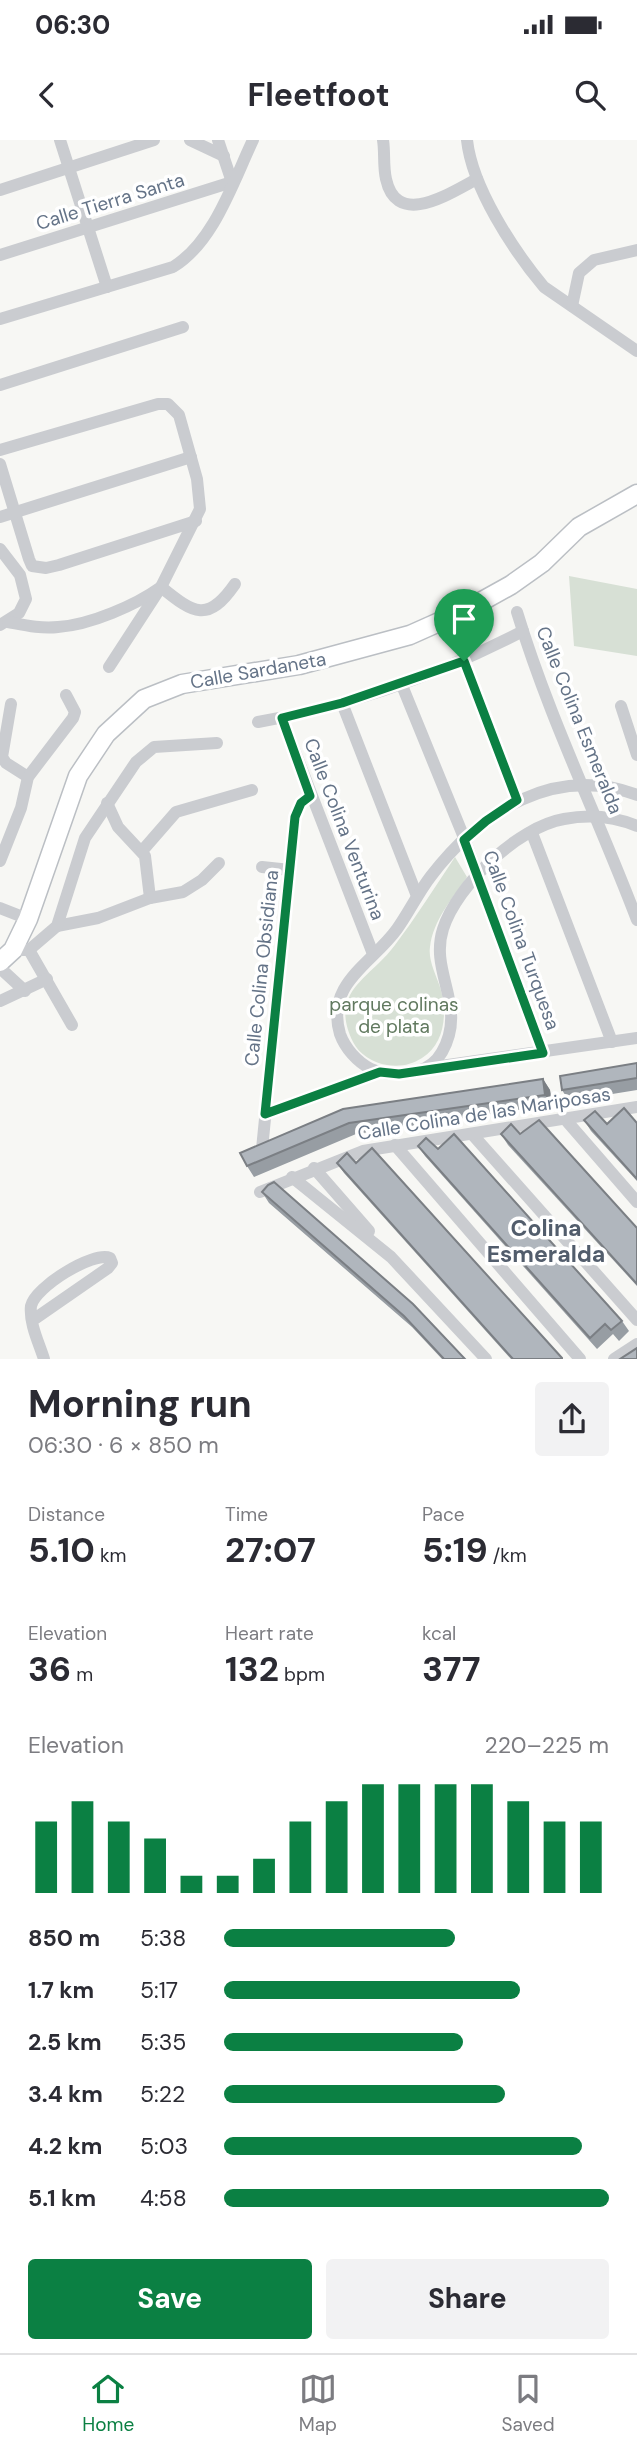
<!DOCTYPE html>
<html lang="en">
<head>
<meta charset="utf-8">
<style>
  :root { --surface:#fff; --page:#f2f2f3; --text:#2b2b33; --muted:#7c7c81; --line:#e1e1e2; --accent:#0b8043 }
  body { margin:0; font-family:"DM Sans",sans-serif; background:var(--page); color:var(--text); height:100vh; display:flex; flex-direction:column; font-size:26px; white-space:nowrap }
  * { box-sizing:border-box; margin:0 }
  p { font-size:23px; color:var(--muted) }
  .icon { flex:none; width:38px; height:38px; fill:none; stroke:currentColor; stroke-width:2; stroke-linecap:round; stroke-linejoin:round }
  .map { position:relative; height:1219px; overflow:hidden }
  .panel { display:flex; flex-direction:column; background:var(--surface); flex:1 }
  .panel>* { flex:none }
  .pin { position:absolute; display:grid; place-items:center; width:60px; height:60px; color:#fff; margin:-72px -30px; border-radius:50% 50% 50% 0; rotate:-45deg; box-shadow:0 0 7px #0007 }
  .pin .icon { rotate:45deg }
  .round { display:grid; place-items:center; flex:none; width:74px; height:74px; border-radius:7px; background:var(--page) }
  .head { display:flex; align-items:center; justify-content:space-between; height:119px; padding:0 28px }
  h1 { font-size:38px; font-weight:700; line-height:52px }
  .metrics { display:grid; grid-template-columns:repeat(3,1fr); gap:10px; height:119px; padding:7px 28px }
  .metrics div { display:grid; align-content:center }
  .metrics b { font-size:35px; font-weight:700 }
  .metrics small { font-size:19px; font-weight:400 }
  .metrics p { font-size:19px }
  .chart { height:196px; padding:14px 28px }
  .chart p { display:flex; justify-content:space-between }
  .chart svg { width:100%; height:126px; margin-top:7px; stroke:var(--accent); stroke-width:6 }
  .primary-button { display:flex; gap:14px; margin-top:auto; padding:14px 28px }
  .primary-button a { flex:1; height:80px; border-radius:7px; background:var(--accent); color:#fff; font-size:28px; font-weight:700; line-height:80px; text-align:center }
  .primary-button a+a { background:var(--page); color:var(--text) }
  ul { padding:0 28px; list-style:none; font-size:23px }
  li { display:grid; grid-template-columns:112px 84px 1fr; align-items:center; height:52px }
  li i { height:18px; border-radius:9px; background:var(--accent) }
  .status { display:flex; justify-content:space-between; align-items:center; height:49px; padding:0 35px; background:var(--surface); direction:ltr }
  .status svg { height:19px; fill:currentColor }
  header { display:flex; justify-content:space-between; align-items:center; height:91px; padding:0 28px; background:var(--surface); font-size:32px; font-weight:700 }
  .dock { display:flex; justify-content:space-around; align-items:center; height:98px; border-top:2px solid var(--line); background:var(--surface); font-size:19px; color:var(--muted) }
  .dock a { display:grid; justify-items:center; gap:4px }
  .dock .on { color:var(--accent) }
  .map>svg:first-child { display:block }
</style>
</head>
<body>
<div class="status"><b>06:30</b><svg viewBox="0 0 49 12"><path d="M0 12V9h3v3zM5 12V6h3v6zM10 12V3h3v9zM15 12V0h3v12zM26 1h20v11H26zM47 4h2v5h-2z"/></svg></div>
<header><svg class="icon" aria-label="back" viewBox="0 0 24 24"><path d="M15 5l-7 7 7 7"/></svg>Fleetfoot<svg class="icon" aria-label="search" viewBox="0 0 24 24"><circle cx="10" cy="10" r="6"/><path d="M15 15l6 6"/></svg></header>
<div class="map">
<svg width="637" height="1219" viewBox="0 0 637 1219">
  <rect width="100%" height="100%" fill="#f7f7f4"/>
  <g fill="#d7e0d5">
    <polygon points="569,436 637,449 637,516 574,506"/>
    <path d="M 455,717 L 467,737 C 453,758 433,780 430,807 C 428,820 436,835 440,847 C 448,872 445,904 422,918 C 411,925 400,927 387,925 C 373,923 359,914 353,902 C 328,851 370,839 395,805 C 416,777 435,747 455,717 Z"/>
  </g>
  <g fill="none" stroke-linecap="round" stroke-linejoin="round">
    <defs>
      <polyline id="secondary" points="0,822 13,810 28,779 78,636 106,594 144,559 182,544 299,525 410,495 466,470 511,445 542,423 579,387 637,354"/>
    </defs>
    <use href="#secondary" stroke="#bbbfc4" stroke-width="21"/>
    <g stroke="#caccd0" stroke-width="12">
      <polyline points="60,0 107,147"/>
      <polyline points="190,0 224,16"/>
      <polyline points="218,0 232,42"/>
      <path d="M 383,0 C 385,12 383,26 386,39 C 397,89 450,53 477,39"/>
      <path d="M 467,0 C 472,47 513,110 544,147 L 637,211"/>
      <polyline points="0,50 154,0"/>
      <polyline points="0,115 232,42"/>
      <polyline points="572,166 579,133 594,120 637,110"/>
      <path d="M 0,179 L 173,127 C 214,102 233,42 253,0"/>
      <polyline points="0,245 183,187"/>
      <polyline points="0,310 158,264 168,264 179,275 197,339 200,369 161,447 109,527"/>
      <polyline points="0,324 29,419 32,426 46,428 59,425 196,381"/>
      <polyline points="0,377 191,317"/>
      <polyline points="0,409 20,435 26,459 19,473 0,485"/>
      <path d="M 517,472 C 549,578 598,677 637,780"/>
      <path d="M 8,482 C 24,485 41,489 58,487 C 90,485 136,465 161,447 C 194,474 208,483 235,444"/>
      <polyline points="464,521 517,660"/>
      <polyline points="401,543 465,700 543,913"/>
      <polyline points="342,563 417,756"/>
      <polyline points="11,564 2,617 6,623 28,637"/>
      <polyline points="621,566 637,615"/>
      <polyline points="282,578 373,814"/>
      <path d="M 258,582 C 351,566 440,534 523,491"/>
      <path d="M 637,655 C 555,624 481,671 431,736 C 418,753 409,772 397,789 C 372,824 325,843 340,894 C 345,908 357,922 371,929 C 386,936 402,935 418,931 C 428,928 437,921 442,912 C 468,866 429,833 443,789 C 457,745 518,687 564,679 C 590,674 613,676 637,686"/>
      <polyline points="107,663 118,687 145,716 150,758"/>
      <polyline points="532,693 612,902"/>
      <polyline points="142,711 176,672 252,650"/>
      <polyline points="0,721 21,668 28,637 73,578 75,572 66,555"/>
      <polyline points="262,727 290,730"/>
      <polyline points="0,768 28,779"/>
      <polyline points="57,786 98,778 150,758 183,752 202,740 219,723"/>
      <polyline points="21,810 29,810 72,885"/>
      <polyline points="29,810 57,786 85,698 136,622 154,607 217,603"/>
      <polyline points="0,828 25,851"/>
      <polyline points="0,861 47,839"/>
      <polyline points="427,928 637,898"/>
      <polyline points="266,974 380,932"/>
      <polyline points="565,979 637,1062"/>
      <polyline points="472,994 637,1180"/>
      <polyline points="395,1005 580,1219"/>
      <polyline points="262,1009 295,677 301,663 310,656"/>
      <polyline points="314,1028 369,1091"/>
      <polyline points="292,1037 391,1117 486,1219"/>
      <polyline points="260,1052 363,1011 637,967"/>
      <path d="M 33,1180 L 108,1128 L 112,1123 L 110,1118 C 93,1111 35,1147 31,1166 C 29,1183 39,1203 44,1219"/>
      <polyline points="614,1219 637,1204"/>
    </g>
    <use href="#secondary" stroke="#fff" stroke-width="18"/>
  </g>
  <g fill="#979da3">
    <polygon points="637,923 637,950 569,961 562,950"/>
    <polygon points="543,939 550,950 552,965 356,994 254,1037 247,1026 343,969"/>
    <polygon points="584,980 607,984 637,983 637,1041 591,991"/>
    <polygon points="501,994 520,994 637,1088 637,1146 508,1005"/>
    <polygon points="418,1006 622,1181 629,1191 619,1201 613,1194 597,1209 425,1016"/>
    <polygon points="372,1008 563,1219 511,1219 344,1033 337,1023 356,1023"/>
    <polygon points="262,1052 465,1219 442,1219 412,1187 269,1063"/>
  </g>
  <polygon fill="#7b7f84" points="543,939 550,950 552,965 545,955"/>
  <g fill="#b0b6bd" stroke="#7b7f84" stroke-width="2">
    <polygon points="637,923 637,938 562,950 560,936"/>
    <polygon points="543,939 545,955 349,983 247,1026 240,1013 343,969"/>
    <polygon points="624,968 637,983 637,1039 584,980 595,971 607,984"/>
    <polygon points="539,980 637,1088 637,1144 501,994 511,984 520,994"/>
    <polygon points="454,994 622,1181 611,1190 605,1184 590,1198 418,1006 426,998 438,1009"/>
    <polygon points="372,1008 562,1218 562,1219 513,1219 337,1023 347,1013 356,1023"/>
    <polygon points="274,1042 413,1164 465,1219 444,1219 404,1176 262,1052 268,1045"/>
    <polygon points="637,1208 637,1219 620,1219"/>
  </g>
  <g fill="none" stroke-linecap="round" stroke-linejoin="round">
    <defs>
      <polygon id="route" points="464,521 517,660 486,681 464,700 543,913 399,934 380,932 265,974 295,677 301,663 310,656 282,578 342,563"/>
    </defs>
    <use href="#route" stroke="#fff" stroke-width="14"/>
    <use href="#route" stroke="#0b8043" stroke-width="9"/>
  </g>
  <g text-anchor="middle" stroke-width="7" stroke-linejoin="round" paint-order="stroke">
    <g font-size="19" fill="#647387" stroke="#fff">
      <text transform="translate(110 61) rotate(-17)" y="7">Calle Tierra Santa</text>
      <text transform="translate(258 530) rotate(-10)" y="7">Calle Sardaneta</text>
      <text transform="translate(580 580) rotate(68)" y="7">Calle Colina Esmeralda</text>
      <text transform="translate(345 689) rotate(69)" y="7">Calle Colina Venturina</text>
      <text transform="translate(522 800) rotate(70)" y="7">Calle Colina Turquesa</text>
      <text transform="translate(261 828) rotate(-84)" y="7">Calle Colina Obsidiana</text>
      <text transform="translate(484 973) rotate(-9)" y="7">Calle Colina de las Mariposas</text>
    </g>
    <g font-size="19" fill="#61795f" stroke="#fff">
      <text x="394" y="871">parque colinas<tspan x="394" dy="22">de plata</tspan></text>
    </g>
    <g font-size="23" font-weight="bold" fill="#525d6c" stroke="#fff">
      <text x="546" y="1096">Colina<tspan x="546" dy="26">Esmeralda</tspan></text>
    </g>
  </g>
</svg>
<div class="pin" style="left:464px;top:521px;background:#1e9e55"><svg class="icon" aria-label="arrive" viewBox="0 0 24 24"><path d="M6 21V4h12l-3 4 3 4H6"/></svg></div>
</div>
<section class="panel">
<div class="head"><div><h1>Morning run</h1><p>06:30 · 6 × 850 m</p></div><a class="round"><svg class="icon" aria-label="share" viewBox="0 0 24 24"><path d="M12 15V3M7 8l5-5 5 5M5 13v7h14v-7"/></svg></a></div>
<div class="metrics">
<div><p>Distance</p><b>5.10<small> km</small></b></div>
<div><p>Time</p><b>27:07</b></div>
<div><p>Pace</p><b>5:19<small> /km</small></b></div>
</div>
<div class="metrics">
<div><p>Elevation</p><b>36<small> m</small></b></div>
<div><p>Heart rate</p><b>132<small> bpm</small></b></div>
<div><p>kcal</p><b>377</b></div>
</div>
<div class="chart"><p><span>Elevation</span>220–225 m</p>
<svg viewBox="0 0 160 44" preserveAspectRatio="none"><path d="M5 44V19M15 44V12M25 44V19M35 44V25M45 44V38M55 44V38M65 44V32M75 44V19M85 44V12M95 44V6M105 44V6M115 44V6M125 44V6M135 44V12M145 44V19M155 44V19"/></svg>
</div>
<ul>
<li><b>850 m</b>5:38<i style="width:60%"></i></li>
<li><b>1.7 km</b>5:17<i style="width:77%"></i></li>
<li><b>2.5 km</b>5:35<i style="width:62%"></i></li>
<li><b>3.4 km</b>5:22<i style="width:73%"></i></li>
<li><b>4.2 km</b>5:03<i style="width:93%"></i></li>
<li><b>5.1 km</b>4:58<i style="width:100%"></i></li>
</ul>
<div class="primary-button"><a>Save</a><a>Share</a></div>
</section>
<nav class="dock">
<a class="on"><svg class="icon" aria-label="home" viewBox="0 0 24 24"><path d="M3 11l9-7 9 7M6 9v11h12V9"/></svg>Home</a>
<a><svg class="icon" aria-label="map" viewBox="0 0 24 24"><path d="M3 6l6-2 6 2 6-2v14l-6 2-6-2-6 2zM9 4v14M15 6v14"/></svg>Map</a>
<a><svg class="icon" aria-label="saved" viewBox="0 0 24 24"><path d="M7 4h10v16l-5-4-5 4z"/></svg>Saved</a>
</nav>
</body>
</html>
